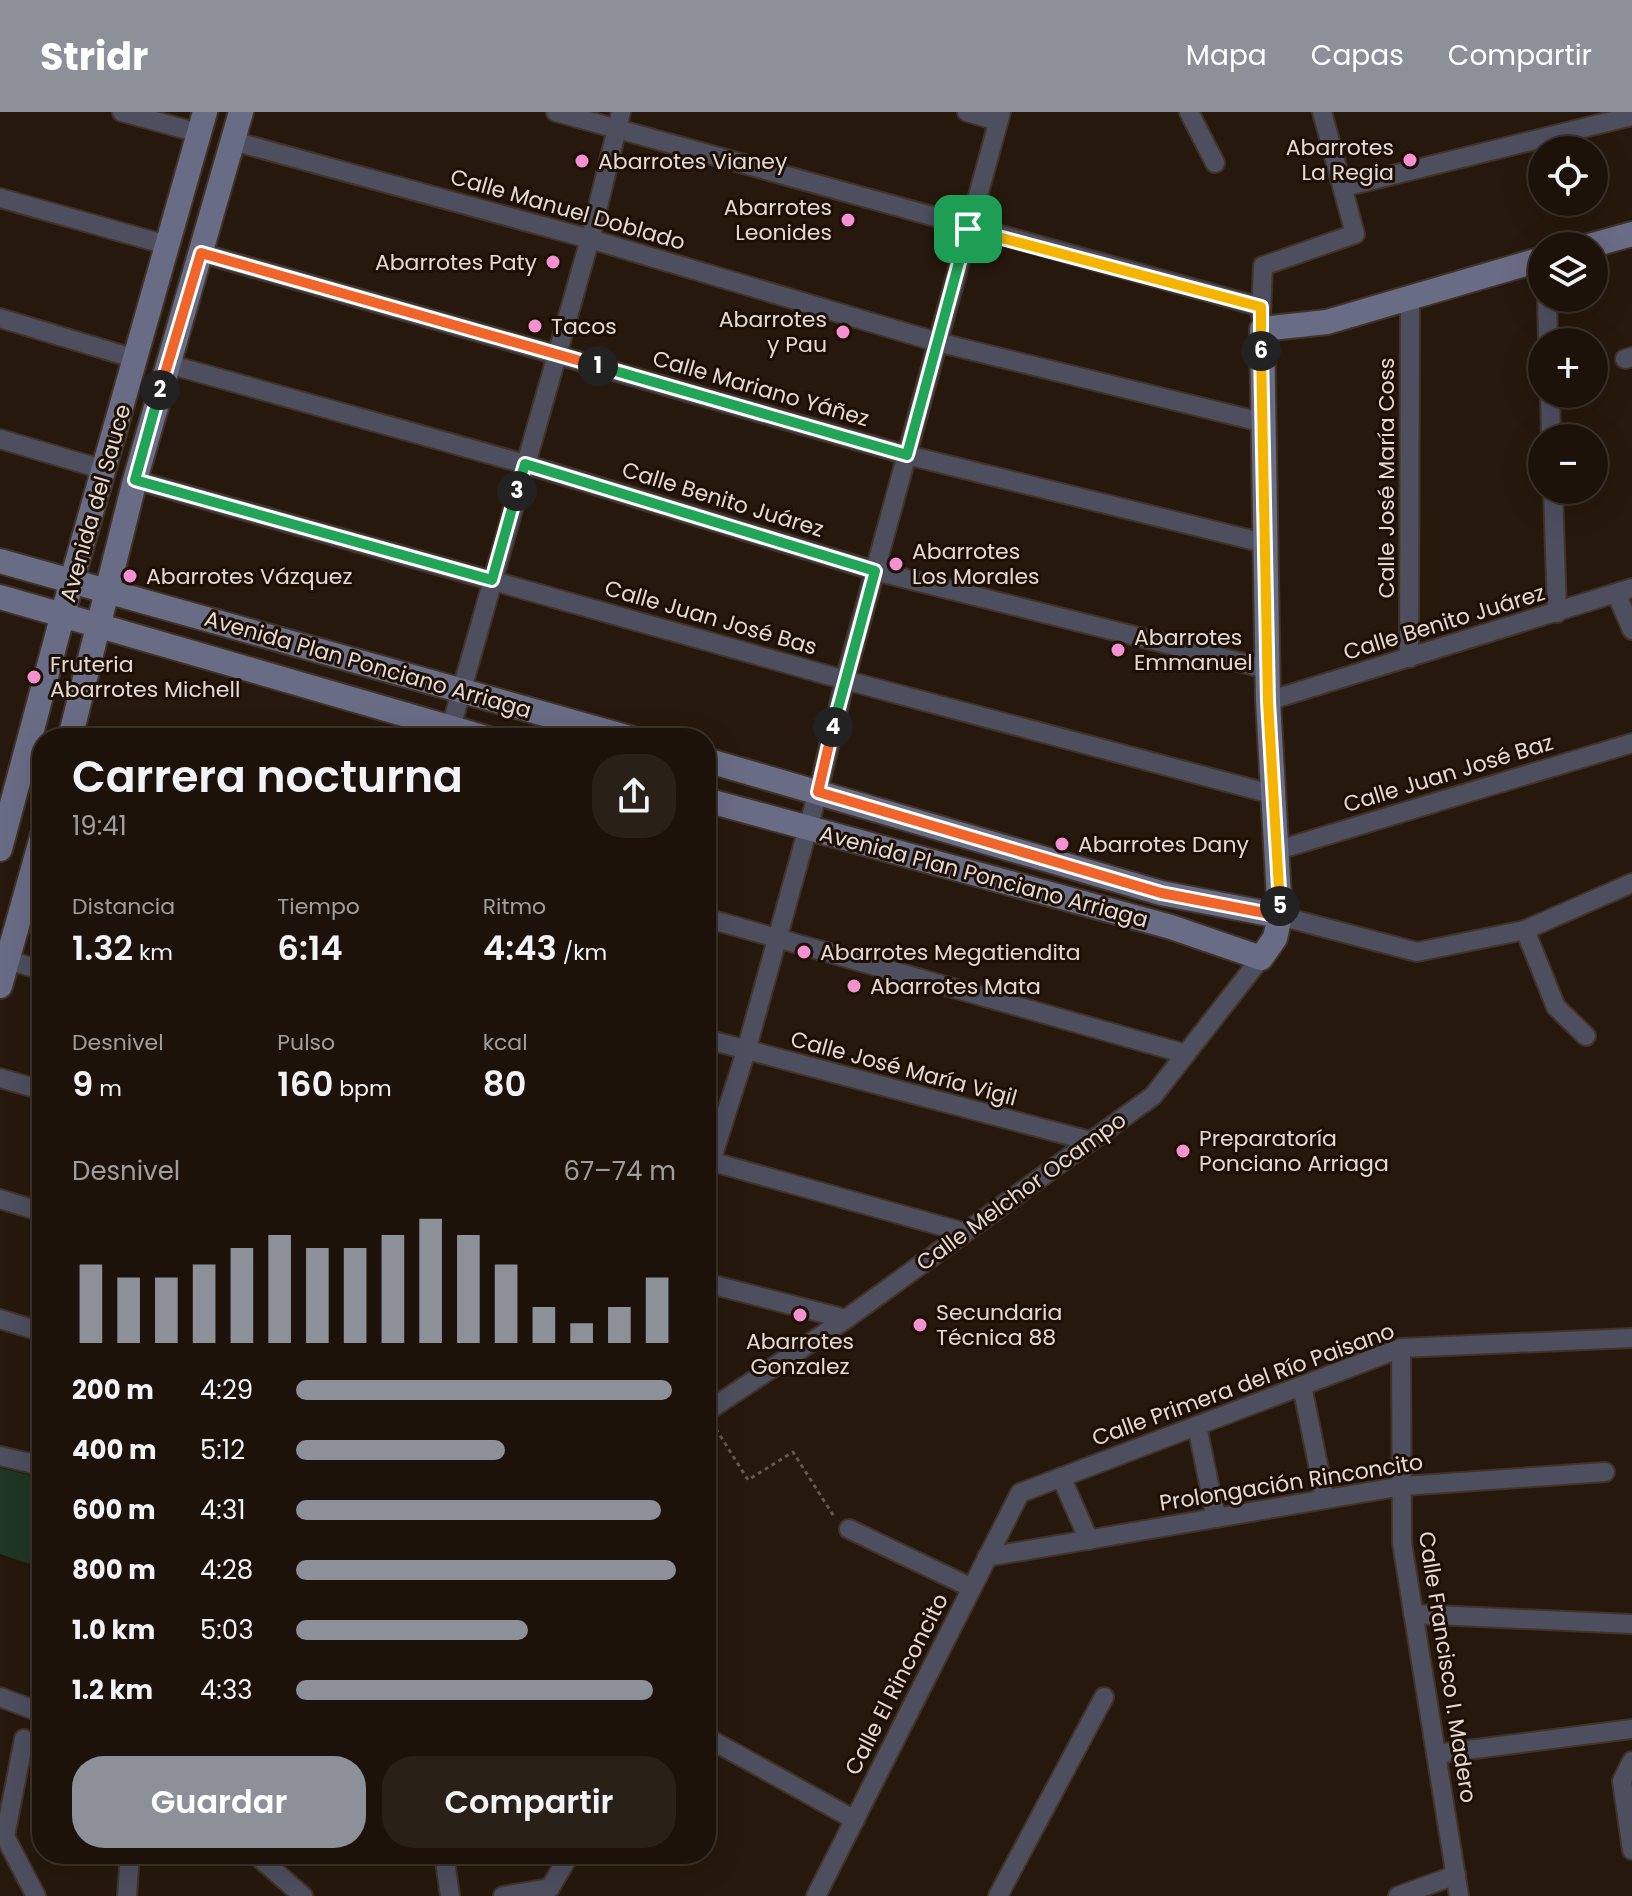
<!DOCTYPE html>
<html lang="es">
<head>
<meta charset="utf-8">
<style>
  :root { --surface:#1c1209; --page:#292017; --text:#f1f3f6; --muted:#a09e9c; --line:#3a322a; --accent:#8c9099 }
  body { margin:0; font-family:Poppins,sans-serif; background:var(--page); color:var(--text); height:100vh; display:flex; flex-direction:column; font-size:30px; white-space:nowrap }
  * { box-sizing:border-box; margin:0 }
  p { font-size:26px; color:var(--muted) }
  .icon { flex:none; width:44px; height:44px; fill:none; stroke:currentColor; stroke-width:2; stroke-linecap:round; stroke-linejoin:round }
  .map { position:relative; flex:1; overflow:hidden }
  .sheet { position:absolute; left:32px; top:616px; width:684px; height:1136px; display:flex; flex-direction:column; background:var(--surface); border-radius:32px; box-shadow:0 8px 32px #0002,0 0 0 2px var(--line) }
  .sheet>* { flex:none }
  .controls { position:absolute; left:1528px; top:24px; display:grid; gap:16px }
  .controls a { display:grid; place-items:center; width:80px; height:80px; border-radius:50%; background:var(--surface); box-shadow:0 8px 32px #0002,0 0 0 2px var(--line); font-size:40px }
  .pin { position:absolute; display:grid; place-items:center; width:68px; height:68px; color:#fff; margin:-34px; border-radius:16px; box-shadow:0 4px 12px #0006 }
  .km { position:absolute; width:40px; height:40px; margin:-20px; border-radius:50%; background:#222; color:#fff; font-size:22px; line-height:40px; text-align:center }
  .round { display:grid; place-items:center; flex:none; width:84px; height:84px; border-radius:32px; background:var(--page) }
  .head { display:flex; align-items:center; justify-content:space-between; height:136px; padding:0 40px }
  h1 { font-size:44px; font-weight:600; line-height:60px }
  .stats { display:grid; grid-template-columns:repeat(3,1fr); gap:12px; height:136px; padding:8px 40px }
  .stats div { display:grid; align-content:center }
  .stats b { font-size:34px; font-weight:600 }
  .stats small { font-size:22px; font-weight:400 }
  .stats p { font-size:22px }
  .chart { height:224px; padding:16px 40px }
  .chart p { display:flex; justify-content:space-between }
  .chart svg { width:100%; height:144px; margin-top:8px; stroke:var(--accent); stroke-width:6 }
  .button { display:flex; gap:16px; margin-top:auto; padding:16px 40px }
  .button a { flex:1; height:92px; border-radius:32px; background:var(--accent); color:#fff; font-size:32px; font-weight:600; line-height:92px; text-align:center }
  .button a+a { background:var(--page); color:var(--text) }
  ul { padding:0 40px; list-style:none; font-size:26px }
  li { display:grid; grid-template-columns:128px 96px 1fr; align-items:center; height:60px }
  li i { height:20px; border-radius:10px; background:var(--accent) }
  header { display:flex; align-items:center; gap:48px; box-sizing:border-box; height:112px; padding:0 40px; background:var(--accent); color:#fff }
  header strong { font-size:38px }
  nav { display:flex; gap:44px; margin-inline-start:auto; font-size:28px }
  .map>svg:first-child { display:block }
</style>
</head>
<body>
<header>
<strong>Stridr</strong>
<nav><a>Mapa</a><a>Capas</a><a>Compartir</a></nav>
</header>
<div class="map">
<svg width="1632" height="1784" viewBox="0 0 1632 1784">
  <rect width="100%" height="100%" fill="#26180c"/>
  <polygon fill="#1e3623" points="0,1356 42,1366 42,1456 0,1442"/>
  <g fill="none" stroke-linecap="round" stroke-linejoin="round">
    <defs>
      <g id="street">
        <polyline points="122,0 199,21"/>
        <polyline points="556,0 1261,195"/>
        <polyline points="967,0 998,9"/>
        <polyline points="1189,0 1215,51"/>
        <polyline points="233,29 590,127 937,230 1261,310"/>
        <polyline points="1344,75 1632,4"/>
        <polyline points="0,86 167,133"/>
        <polyline points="201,141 907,343 1264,431"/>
        <polyline points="1547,186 1548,230"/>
        <polyline points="1261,203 1263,154 1355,122 1322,0"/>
        <polyline points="0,206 136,247"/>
        <polyline points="1625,247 1632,245"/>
        <polyline points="168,252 525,352 875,459 1267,557"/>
        <polyline points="1550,282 1551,326"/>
        <polyline points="0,327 105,358"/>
        <polyline points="135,368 845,568 1275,683"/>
        <polyline points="1553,378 1557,501"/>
        <polyline points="1617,483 1632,518"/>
        <polyline points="1409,546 1410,186"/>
        <polyline points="1268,589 1632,476"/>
        <polyline points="448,626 590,127 621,0"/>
        <polyline points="1278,738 1632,631"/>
        <polyline points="1280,804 1417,840 1525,818 1632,771"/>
        <polyline points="706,806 1186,942"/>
        <polyline points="1525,818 1556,895 1586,924"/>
        <polyline points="7,848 42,858"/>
        <polyline points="706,927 1090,1029"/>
        <polyline points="0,966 42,978"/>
        <polyline points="706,1048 963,1120"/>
        <polyline points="706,1065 746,939 818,680 845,568 1001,0"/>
        <polyline points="0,1087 42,1100"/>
        <polyline points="706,1171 846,1207"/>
        <polyline points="0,1207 42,1220"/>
        <polyline points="1401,1236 1402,1431 1459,1784"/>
        <polyline points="1302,1274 1325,1387"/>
        <polyline points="706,1300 846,1207 1153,984 1261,846"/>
        <polyline points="1197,1314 1216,1406"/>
        <polyline points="0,1344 42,1354"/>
        <polyline points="1061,1365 1089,1428"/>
        <polyline points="849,1417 972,1476"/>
        <polyline points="987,1445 1403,1374 1605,1360"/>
        <polyline points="1413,1502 1632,1512"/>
        <polyline points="0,1585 42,1601"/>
        <polyline points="706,1625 855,1708"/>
        <polyline points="1436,1642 1632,1617"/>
        <polyline points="1632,1649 1622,1669 1632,1738"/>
        <polyline points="0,1715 36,1784"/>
        <polyline points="0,1726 5,1724 24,1627"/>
        <polyline points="255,1742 303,1784"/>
        <polyline points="444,1742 450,1784"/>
        <polyline points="127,1784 130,1742"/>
        <polyline points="503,1784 550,1776 570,1742"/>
        <polyline points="816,1784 1020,1381 1401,1236 1632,1226"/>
        <polyline points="998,1784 1104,1585"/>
        <polyline points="1398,1784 1456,1763"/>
      </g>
      <g id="secondary">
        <polyline points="1589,134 1632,122"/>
        <polyline points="0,449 630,626"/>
        <polyline points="0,485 486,626"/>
        <polyline points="70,626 135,368 241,0"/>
        <polyline points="706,648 1161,781 1280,804"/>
        <polyline points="706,688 1171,815 1261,846 1275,826 1280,804 1268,589 1262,217 1327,210 1542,147"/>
        <polyline points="0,737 72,468 205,0"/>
        <polyline points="0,874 42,725"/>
      </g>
    </defs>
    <use href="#street" stroke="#413328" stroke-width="22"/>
    <use href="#secondary" stroke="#413328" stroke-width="28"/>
    <polyline stroke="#64574c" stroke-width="3" stroke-dasharray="4 4" stroke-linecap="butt" points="716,1317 748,1368 793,1340 835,1406"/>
    <use href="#street" stroke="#4d4f5f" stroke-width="18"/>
    <use href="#secondary" stroke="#696c85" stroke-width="24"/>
  </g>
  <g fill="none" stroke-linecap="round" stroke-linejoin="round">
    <defs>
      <polyline id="split-1" points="598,254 907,343 968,117"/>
      <polyline id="split-2" points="160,278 201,141 598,254"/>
      <polyline id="split-3" points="160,278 135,368 492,468 517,379"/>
      <polyline id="split-4" points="517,379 525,352 875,459 833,615"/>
      <polyline id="split-5" points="833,615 818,680 1161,781 1280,804 1280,794"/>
      <polyline id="split-6" points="1261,239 1268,589 1280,794"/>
      <polyline id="split-7" points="968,117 1261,195 1261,239"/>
    </defs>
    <use href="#split-1" stroke="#fff" stroke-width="16"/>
    <use href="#split-2" stroke="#fff" stroke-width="16"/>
    <use href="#split-3" stroke="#fff" stroke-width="16"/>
    <use href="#split-4" stroke="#fff" stroke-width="16"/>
    <use href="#split-5" stroke="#fff" stroke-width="16"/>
    <use href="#split-6" stroke="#fff" stroke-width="16"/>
    <use href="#split-7" stroke="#fff" stroke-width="16"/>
    <use href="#split-1" stroke="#22a559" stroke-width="10"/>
    <use href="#split-2" stroke="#f0652b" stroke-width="10"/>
    <use href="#split-3" stroke="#22a559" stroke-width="10"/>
    <use href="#split-4" stroke="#22a559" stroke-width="10"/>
    <use href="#split-5" stroke="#f0652b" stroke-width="10"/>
    <use href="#split-6" stroke="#f5b400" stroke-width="10"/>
    <use href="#split-7" stroke="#f5b400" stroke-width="10"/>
  </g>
  <g fill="#f590d1" stroke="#1d0f05" stroke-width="3">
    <circle cx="1410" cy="48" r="8"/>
    <circle cx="582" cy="49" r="8"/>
    <circle cx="848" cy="108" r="8"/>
    <circle cx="553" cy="150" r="8"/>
    <circle cx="535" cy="214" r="8"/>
    <circle cx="843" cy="220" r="8"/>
    <circle cx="896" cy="452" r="8"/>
    <circle cx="130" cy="464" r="8"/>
    <circle cx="1118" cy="538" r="8"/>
    <circle cx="34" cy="565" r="8"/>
    <circle cx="1062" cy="732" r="8"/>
    <circle cx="804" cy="840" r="8"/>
    <circle cx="854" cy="874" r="8"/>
    <circle cx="1183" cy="1039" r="8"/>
    <circle cx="800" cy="1203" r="8"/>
    <circle cx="920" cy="1213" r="8"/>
  </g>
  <g text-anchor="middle" stroke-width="6" stroke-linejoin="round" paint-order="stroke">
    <g font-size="22" fill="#e4dad2" stroke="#1d0f05" text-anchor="start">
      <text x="1394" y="43" text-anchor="end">Abarrotes<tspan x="1394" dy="25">La Regia</tspan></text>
      <text x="598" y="57">Abarrotes Vianey</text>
      <text x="832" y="103" text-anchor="end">Abarrotes<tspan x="832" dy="25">Leonides</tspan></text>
      <text x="537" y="158" text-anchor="end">Abarrotes Paty</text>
      <text x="827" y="215" text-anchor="end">Abarrotes<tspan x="827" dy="25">y Pau</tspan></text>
      <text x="551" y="222">Tacos</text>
      <text x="912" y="447">Abarrotes<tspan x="912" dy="25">Los Morales</tspan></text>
      <text x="146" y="472">Abarrotes Vázquez</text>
      <text x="1134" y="533">Abarrotes<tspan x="1134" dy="25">Emmanuel</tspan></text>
      <text x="50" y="560">Fruteria<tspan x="50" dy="25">Abarrotes Michell</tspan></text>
      <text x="1078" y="740">Abarrotes Dany</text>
      <text x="820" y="848">Abarrotes Megatiendita</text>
      <text x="870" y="882">Abarrotes Mata</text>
      <text x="1199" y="1034">Preparatoría<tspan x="1199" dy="25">Ponciano Arriaga</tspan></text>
      <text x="936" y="1208">Secundaria<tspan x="936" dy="25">Técnica 88</tspan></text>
      <text x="800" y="1237" text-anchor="middle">Abarrotes<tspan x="800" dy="25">Gonzalez</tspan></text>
    </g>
    <g font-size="22" fill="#e4dad2" stroke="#1d0f05">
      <text transform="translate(568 97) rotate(16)" y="8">Calle Manuel Doblado</text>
      <text transform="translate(761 276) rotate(16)" y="8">Calle Mariano Yáñez</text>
      <text transform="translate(1386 366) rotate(-90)" y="8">Calle José María Coss</text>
      <text transform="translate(723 387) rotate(17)" y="8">Calle Benito Juárez</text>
      <text transform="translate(95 391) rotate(-74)" y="8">Avenida del Sauce</text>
      <text transform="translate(711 505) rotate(16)" y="8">Calle Juan José Bas</text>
      <text transform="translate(1444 510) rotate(-17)" y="8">Calle Benito Juárez</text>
      <text transform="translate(368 552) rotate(16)" y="8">Avenida Plan Ponciano Arriaga</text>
      <text transform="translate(1448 661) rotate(-17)" y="8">Calle Juan José Baz</text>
      <text transform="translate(984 764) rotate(15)" y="8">Avenida Plan Ponciano Arriaga</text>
      <text transform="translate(904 956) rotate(15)" y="8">Calle José María Vigil</text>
      <text transform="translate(1021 1079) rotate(-36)" y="8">Calle Melchor Ocampo</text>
      <text transform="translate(1243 1272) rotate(-20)" y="8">Calle Primera del Río Paisano</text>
      <text transform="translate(1291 1370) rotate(-9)" y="8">Prolongación Rinconcito</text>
      <text transform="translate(1448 1555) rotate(81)" y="8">Calle Francisco I. Madero</text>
      <text transform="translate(896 1572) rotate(-63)" y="8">Calle El Rinconcito</text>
    </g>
  </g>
</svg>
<div class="controls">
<a><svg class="icon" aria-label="locate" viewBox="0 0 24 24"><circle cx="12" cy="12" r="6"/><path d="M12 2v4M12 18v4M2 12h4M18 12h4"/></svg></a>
<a><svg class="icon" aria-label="layers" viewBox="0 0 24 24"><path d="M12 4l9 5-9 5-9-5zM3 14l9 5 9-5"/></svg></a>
<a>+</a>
<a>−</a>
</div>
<div class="pin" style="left:968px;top:117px;background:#1e9e55"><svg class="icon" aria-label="arrive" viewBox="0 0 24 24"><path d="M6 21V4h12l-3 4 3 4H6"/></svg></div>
<b class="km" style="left:598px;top:254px">1</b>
<b class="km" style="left:160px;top:278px">2</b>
<b class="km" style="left:517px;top:379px">3</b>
<b class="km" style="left:833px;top:615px">4</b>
<b class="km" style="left:1280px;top:794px">5</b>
<b class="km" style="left:1261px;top:239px">6</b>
<section class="sheet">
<div class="head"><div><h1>Carrera nocturna</h1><p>19:41</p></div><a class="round"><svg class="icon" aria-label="share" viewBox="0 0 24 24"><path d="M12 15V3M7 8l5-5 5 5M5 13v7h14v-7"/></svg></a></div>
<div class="stats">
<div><p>Distancia</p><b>1.32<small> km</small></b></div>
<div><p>Tiempo</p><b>6:14</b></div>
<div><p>Ritmo</p><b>4:43<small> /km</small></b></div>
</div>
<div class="stats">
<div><p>Desnivel</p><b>9<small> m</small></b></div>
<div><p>Pulso</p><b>160<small> bpm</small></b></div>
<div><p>kcal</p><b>80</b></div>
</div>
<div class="chart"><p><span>Desnivel</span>67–74 m</p>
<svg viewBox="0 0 160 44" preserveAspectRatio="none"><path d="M5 44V20M15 44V24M25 44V24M35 44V20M45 44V15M55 44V11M65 44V15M75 44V15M85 44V11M95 44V6M105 44V11M115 44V20M125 44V33M135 44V38M145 44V33M155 44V24"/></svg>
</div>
<ul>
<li><b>200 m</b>4:29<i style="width:99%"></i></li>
<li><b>400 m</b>5:12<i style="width:55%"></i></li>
<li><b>600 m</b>4:31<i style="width:96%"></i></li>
<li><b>800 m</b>4:28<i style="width:100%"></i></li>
<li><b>1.0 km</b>5:03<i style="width:61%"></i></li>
<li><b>1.2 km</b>4:33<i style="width:94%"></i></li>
</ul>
<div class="button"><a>Guardar</a><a>Compartir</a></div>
</section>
</div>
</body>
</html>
